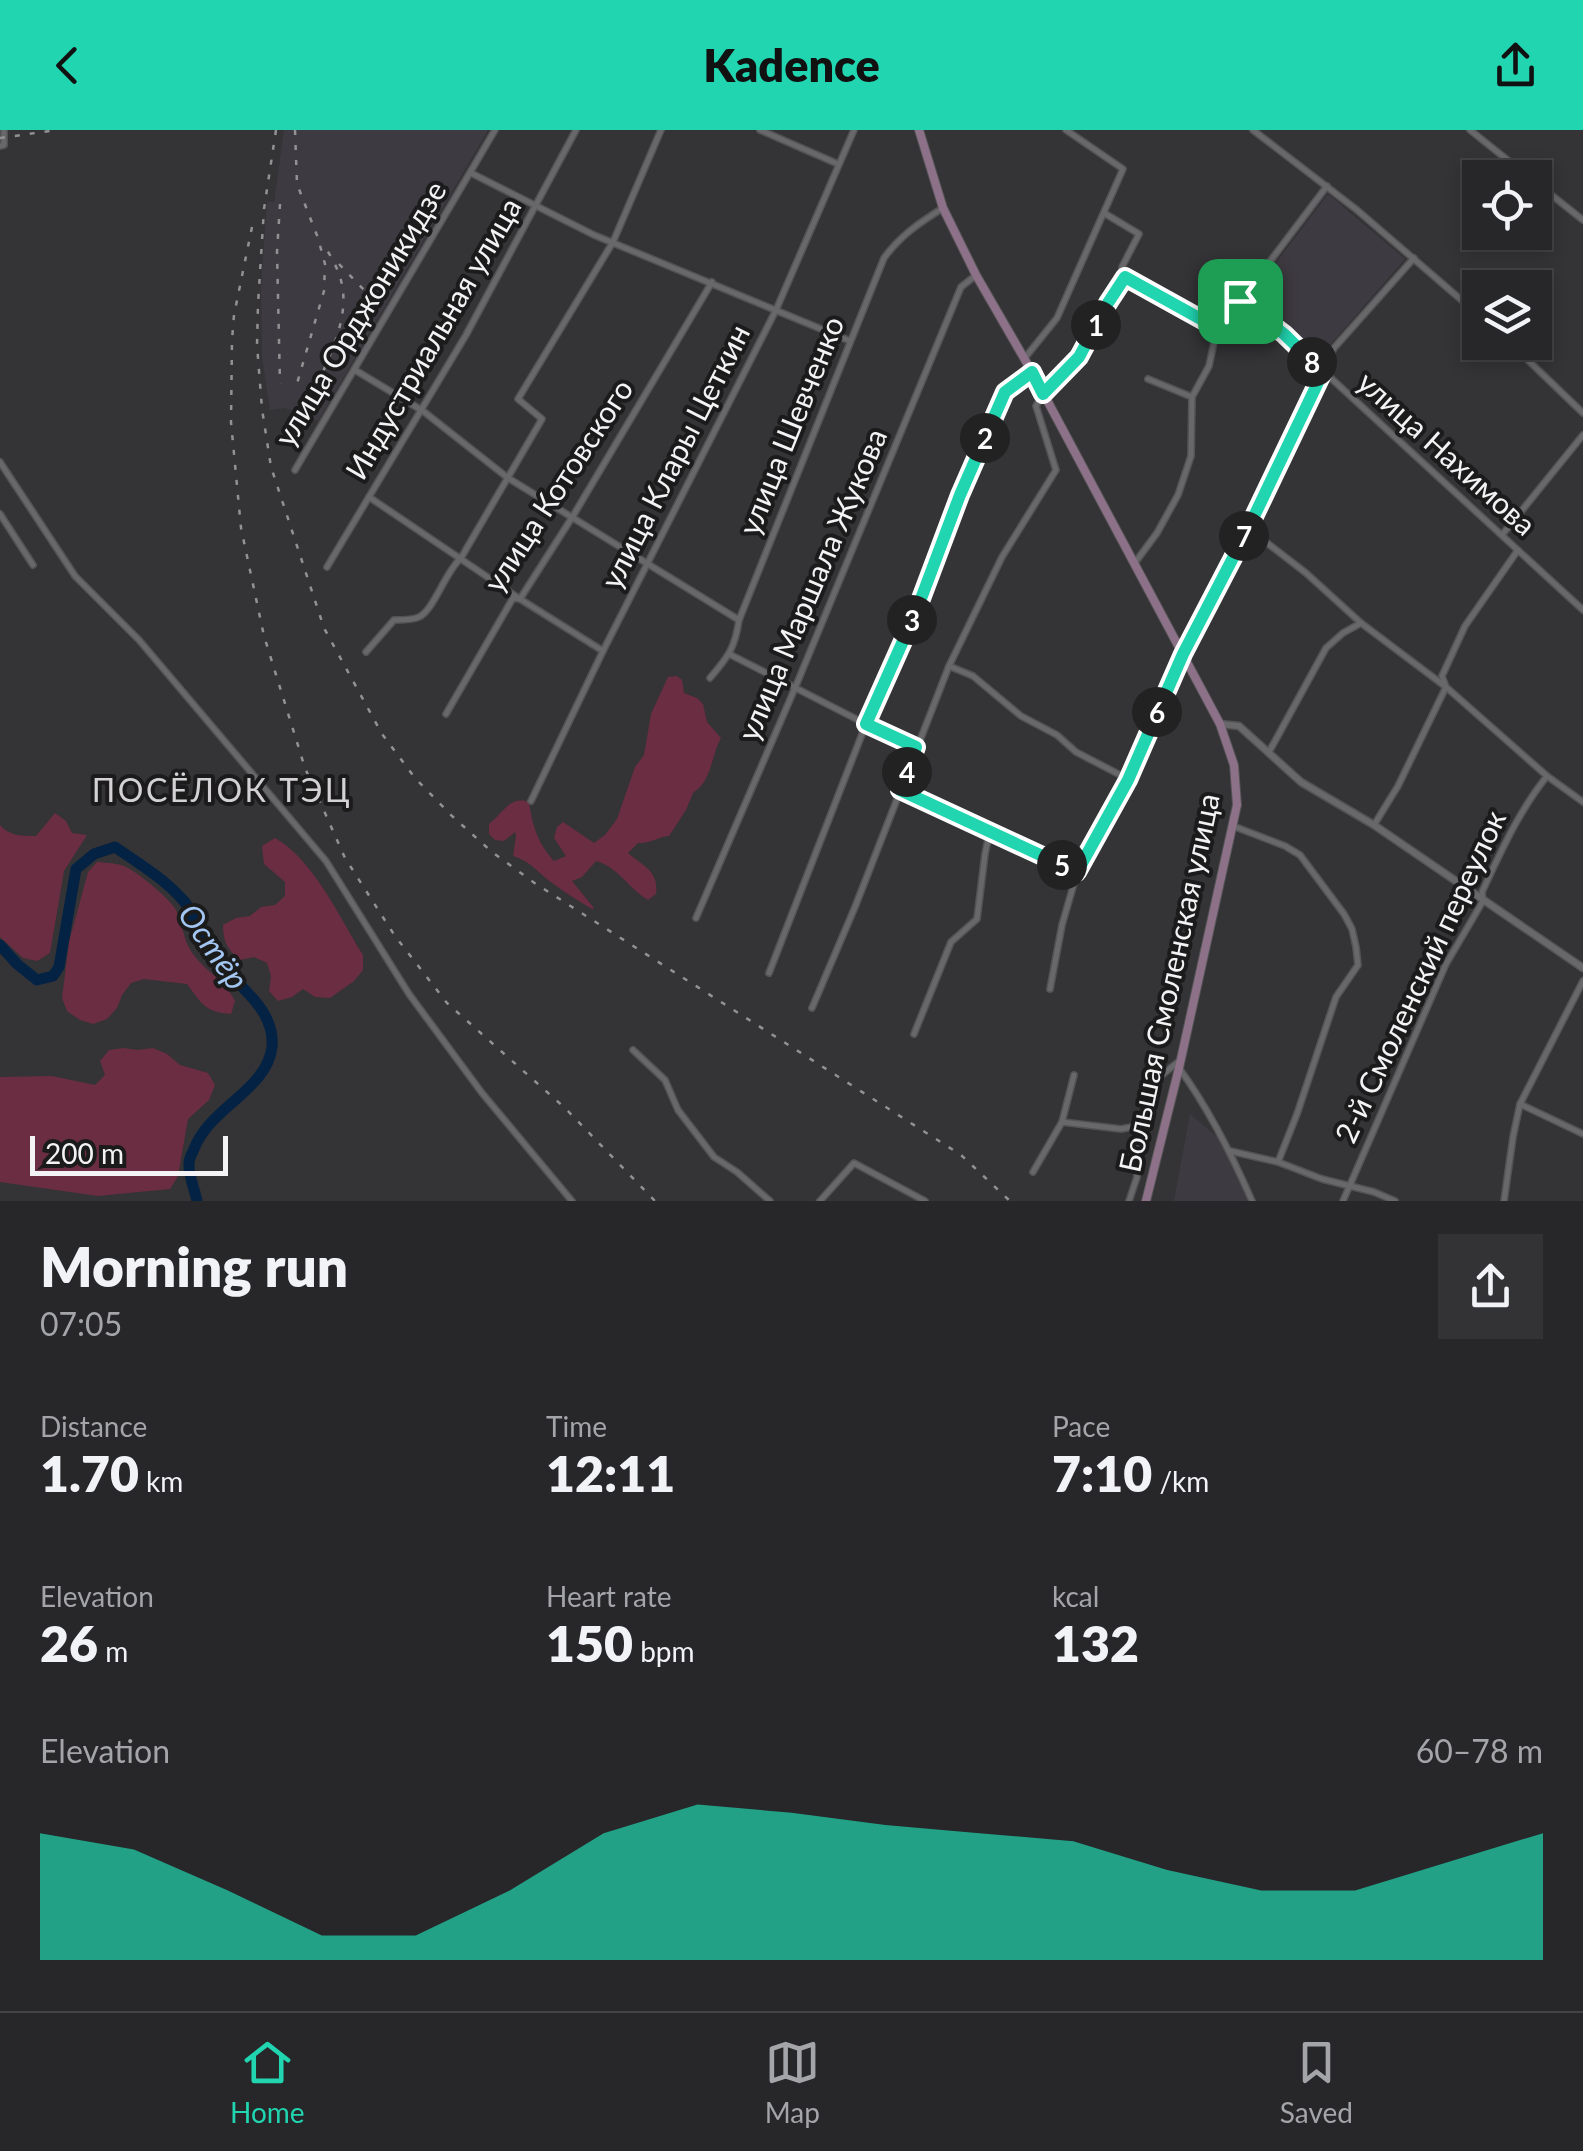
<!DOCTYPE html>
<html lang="en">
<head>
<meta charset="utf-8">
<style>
  :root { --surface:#272628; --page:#333234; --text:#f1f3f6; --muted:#a4a5a8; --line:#434345; --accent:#20d5b0 }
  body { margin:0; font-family:Lato,sans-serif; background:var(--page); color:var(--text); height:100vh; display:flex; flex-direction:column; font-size:38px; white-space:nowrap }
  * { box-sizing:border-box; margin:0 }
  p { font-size:32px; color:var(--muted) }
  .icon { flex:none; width:55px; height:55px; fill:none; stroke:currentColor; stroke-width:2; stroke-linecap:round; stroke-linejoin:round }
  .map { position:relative; height:1071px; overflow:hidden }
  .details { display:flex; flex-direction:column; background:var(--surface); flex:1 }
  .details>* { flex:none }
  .fabs { position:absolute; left:1462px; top:30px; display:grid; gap:20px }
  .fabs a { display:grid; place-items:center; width:90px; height:90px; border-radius:0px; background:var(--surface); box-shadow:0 5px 15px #0003,0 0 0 2px var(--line); font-size:50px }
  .scale { position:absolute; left:30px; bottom:25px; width:198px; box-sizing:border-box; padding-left:10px; border:5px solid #f3f2f4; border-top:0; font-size:28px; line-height:35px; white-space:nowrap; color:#f3f2f4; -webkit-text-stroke:8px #1b1b1c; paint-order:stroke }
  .pin { position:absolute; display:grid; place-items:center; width:85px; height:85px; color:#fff; margin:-42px; border-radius:20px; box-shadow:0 5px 15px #0006 }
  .km { position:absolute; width:50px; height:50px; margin:-25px; border-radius:50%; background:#222; color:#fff; font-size:28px; line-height:50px; text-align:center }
  .round { display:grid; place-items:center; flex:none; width:105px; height:105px; border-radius:0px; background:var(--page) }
  .head { display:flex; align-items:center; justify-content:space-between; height:170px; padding:0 40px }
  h1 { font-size:55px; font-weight:800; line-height:75px }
  .figures { display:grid; grid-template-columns:repeat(3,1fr); gap:15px; height:170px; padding:10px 40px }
  .figures div { display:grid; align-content:center }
  .figures b { font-size:50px; font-weight:800 }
  .figures small { font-size:28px; font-weight:400 }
  .figures p { font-size:28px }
  .chart { height:280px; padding:20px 40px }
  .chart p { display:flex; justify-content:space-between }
  .chart svg { width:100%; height:180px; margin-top:10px; fill:var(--accent); opacity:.7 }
  header { display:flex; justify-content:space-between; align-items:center; height:130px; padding:0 40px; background:var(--accent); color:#111; font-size:45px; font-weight:800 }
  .menu { display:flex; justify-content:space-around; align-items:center; height:140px; border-top:2px solid var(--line); background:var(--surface); font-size:28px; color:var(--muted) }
  .menu a { display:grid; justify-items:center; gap:5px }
  .menu .on { color:var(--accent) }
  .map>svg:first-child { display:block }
</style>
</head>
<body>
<header><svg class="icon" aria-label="back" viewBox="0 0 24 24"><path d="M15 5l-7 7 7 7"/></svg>Kadence<svg class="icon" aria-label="share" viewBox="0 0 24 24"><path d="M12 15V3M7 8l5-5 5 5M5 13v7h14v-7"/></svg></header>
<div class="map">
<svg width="1583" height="1071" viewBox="0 0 1583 1071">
  <rect width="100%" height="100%" fill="#343335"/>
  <g fill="#3e3a41">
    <polygon points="284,0 488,0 318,291 285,278 270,280 262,227 261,158 267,71 274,72"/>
    <polygon points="1328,64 1405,129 1330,215 1321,232 1248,170"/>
    <polygon points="1190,984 1223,1012 1247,1071 1174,1071"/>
  </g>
  <g fill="#6b2d41">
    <path d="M 677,546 L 682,550 L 684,563 L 697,568 L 703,574 L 707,592 L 721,608 C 711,626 712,651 693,663 L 686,680 L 669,706 C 657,707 650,714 638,713 L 628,723 C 643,736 659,741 656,764 L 648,770 C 629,759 618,737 596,731 L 582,747 L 572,751 L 594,778 L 592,779 C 579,771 567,764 555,755 C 537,743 534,733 513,726 L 516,706 L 515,702 L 504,711 L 495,710 L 489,704 L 489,694 C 503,684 509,665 529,672 C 532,695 538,714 554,731 L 566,726 L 554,708 L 557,697 L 563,692 L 594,713 L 605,705 L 617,689 L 635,637 L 644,625 L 651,584 L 668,547 Z"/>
    <path d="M 55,683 L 66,691 L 72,703 L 87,705 L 64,741 L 50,823 L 37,831 L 23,828 L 0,807 L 0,695 C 9,706 22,706 36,706 Z"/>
    <path d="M 275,708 C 314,730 339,787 363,825 L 363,840 L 354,851 L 330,868 L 315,867 L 303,859 L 292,867 L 278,871 L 269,861 L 271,846 L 267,833 L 254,827 L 240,830 C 228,820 223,812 223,795 L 236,788 L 250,786 L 261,777 L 275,775 L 285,766 L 285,752 L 264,734 L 262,716 Z"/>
    <path d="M 97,732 C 107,733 120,733 128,738 C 141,745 169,768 176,780 C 184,795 182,809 193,824 C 206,842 225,850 235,871 L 231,884 C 205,882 202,874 187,854 L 144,849 L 131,853 L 122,865 L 117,878 L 107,889 L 93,894 L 80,890 L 67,881 L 62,868 L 69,812 L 88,742 Z"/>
    <polygon points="123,918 138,920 153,918 167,924 180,935 208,943 215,955 209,970 188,989 178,1046 170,1059 98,1066 0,1052 0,947 52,946 95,955 105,945 100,931 109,920"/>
  </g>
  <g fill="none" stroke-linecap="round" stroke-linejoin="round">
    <path stroke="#042244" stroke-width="11" d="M 0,815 L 17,834 L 37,850 L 53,846 L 59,837 L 76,739 L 94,724 L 115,717 C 138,733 163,748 182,769 C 194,781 197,802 206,817 C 225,849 276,873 272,917 C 267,960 209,978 194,1019 C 192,1024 189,1028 189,1033 C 188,1045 195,1060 197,1071"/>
    <defs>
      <g id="minor">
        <polyline points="760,0 838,34"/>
        <polyline points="1253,0 1357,80 1480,186"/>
        <polyline points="1470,0 1530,48"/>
        <polyline points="0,16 4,15 4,0"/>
        <polyline points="471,43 594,105 850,211"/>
        <polyline points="1535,52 1583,90"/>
        <polyline points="1125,147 1217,198"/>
        <polyline points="1240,171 1284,205 1583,480"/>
        <polyline points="1509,212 1583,283"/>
        <polyline points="1024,229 1057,188 1123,39 1066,0"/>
        <polyline points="355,240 423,281 508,348 739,490"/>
        <polyline points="1148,249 1192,267"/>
        <polyline points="0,332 75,446 139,510 326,731 409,864 482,963 572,1071"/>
        <polyline points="295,340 495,0"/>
        <polyline points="369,367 520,469 603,521"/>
        <polyline points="0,384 33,435"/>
        <polyline points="1249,399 1306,443 1361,493 1446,557 1547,646 1583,672"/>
        <polyline points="1502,405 1583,305"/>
        <polyline points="1134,434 1157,403 1178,365 1191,326 1192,267 1209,236 1217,198 1240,171 1327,56"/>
        <polyline points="327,437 466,205 576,0"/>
        <path d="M 366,522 L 394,490 C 401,490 413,490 419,487 C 434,480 445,442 461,428 L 542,289 L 518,269 L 613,112 L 661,0"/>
        <polyline points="731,525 866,594 916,617"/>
        <polyline points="949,536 973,546 1021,586 1057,605 1076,622 1128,649"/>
        <path d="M 710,548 C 728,527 735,518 739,490 L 884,128 C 900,106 919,93 943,78"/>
        <polyline points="446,584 513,468 520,469 573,386 712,152"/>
        <polyline points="1269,622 1326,518 1343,503 1361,493"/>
        <polyline points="901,660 1077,743"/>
        <polyline points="531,671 603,521 776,180 854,0"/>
        <polyline points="1374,695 1398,656 1446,557 1442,546 1465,496 1518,420"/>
        <polyline points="1233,696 1285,716 1300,725 1344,784 1352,799 1356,817 1358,835 1336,867 1297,984 1278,1032"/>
        <polyline points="696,788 795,558 961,157 975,146"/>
        <polyline points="769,843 866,594 915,481 961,365 1005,262 1032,242"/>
        <polyline points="1050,859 1062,795 1077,743 1128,649 1183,523 1248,399 1334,218 1414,128"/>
        <polyline points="812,878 855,777 949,536 1002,427 1056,340 1036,276 1043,264 1079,227 1108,173 1125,147 1122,137 1139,104 1104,83"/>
        <polyline points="914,904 951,812 977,789 985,724 990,700"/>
        <polyline points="633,920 665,950 678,980 714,1027 737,1042 770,1071"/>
        <path d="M 1179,938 C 1209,979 1232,1025 1252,1071"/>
        <polyline points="1520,974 1583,1004"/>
        <polyline points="1062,992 1121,999 1137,996"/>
        <polyline points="1230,1021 1278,1032 1322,1049 1374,1062 1395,1071"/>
        <polyline points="1033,1042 1062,992 1074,945"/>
        <polyline points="820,1071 854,1033 925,1071"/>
        <polyline points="1129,1071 1137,1047 1137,996 1162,945 1178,932"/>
        <path d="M 1343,1071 L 1446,834 L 1483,771 L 1482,762 C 1501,721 1519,681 1547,646"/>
        <polyline points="1504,1071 1513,1007 1520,974 1583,851"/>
      </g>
      <polyline id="tertiary" points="1220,594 1239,596 1301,652 1374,695 1583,838"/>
      <polyline id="secondary" points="919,0 943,78 976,145 1032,242 1220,594 1234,635 1237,675 1179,938 1146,1071"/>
    </defs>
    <use href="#minor" stroke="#535254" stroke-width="8"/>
    <use href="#tertiary" stroke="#535254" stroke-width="9"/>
    <use href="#secondary" stroke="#535254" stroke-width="10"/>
    <use href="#minor" stroke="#68676a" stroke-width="5"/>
    <use href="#tertiary" stroke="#68676a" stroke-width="6"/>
    <use href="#secondary" stroke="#8c7188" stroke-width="8"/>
    <g stroke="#929193" stroke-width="2.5" stroke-dasharray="5 10" stroke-linecap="butt">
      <polyline points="276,0 264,79 258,174 257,215 262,279 271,337 324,498 382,604 415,648 452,686 492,722 536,754 961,1025 1010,1071"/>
      <polyline points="295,0 297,54 318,108 325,134 324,161 296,257"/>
      <polyline points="0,8 57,0"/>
      <polyline points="280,74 277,122 280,254"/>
      <polyline points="252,97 234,185 232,210 231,292 241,398 264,506 305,638 345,728 395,806 447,873 565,978 655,1071"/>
      <polyline points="339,134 364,160 383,172"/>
      <path d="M 312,268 C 326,231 353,187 340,147 C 337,137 331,127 326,118"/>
    </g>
  </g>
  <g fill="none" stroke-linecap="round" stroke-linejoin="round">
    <defs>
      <polygon id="route" points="1125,147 1217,198 1240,171 1284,204 1323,242 1248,399 1183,524 1128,650 1077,742 900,660 916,617 866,594 916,482 960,365 1005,262 1032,242 1043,264 1079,227 1108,173"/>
    </defs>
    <use href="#route" stroke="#fff" stroke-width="20"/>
    <use href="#route" stroke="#20d5b0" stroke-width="12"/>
  </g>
  <g text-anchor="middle" stroke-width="8" stroke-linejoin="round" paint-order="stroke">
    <g font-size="30" fill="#f3f2f4" stroke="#1b1b1c">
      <text transform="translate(361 184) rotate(-59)" y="10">улица Орджоникидзе</text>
      <text transform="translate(434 209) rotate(-60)" y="10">Индустриальная улица</text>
      <text transform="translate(792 296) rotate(-68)" y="10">улица Шевченко</text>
      <text transform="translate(1446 324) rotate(42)" y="10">улица Нахимова</text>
      <text transform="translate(676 327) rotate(-63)" y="10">улица Клары Цеткин</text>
      <text transform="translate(559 356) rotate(-57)" y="10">улица Котовского</text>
      <text transform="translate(813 455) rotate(-67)" y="10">улица Маршала Жукова</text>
      <text transform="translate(1421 847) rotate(-65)" y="10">2-й Смоленский переулок</text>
      <text transform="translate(1170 853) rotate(-78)" y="10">Большая Смоленская улица</text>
    </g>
    <g font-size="32" letter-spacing="2.5" fill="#d3d1d4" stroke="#1b1b1c">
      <text x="222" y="672">ПОСЁЛОК ТЭЦ</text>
    </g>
    <g font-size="32" font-style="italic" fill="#a3c6f2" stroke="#1b1b1c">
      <text transform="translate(213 817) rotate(55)" y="11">Остёр</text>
    </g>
  </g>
</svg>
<div class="fabs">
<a><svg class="icon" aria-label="locate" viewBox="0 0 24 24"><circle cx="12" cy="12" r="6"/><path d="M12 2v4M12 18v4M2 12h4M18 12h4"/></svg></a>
<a><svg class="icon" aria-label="layers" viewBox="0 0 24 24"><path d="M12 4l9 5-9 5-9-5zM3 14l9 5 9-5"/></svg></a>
</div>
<div class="scale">200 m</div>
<div class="pin" style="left:1240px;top:171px;background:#1e9e55"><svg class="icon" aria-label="arrive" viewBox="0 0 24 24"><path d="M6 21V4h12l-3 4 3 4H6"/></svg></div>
<b class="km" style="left:1096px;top:195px">1</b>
<b class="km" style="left:985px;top:308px">2</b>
<b class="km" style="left:912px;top:490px">3</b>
<b class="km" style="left:907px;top:642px">4</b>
<b class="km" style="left:1062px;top:735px">5</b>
<b class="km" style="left:1157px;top:582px">6</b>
<b class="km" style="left:1244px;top:406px">7</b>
<b class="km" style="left:1312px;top:232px">8</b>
</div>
<section class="details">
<div class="head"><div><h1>Morning run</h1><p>07:05</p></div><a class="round"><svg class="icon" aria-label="share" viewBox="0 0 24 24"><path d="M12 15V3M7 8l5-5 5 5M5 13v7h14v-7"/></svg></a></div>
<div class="figures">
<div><p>Distance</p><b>1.70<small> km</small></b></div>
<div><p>Time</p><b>12:11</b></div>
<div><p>Pace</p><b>7:10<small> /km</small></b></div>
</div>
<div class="figures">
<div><p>Elevation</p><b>26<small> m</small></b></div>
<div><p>Heart rate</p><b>150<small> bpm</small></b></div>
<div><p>kcal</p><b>132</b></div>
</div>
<div class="chart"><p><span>Elevation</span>60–78 m</p>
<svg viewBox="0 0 160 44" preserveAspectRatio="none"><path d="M0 44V13L10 17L20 27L30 38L40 38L50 27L60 13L70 6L80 8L90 11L100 13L110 15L120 22L130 27L140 27L150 20L160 13V44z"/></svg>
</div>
</section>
<nav class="menu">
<a class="on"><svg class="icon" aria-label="home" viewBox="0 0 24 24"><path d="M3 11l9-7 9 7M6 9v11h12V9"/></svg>Home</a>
<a><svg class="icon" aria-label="map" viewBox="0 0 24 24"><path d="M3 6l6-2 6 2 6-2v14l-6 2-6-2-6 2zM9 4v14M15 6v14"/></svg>Map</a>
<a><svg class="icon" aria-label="saved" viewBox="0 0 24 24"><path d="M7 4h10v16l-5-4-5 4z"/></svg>Saved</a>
</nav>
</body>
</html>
